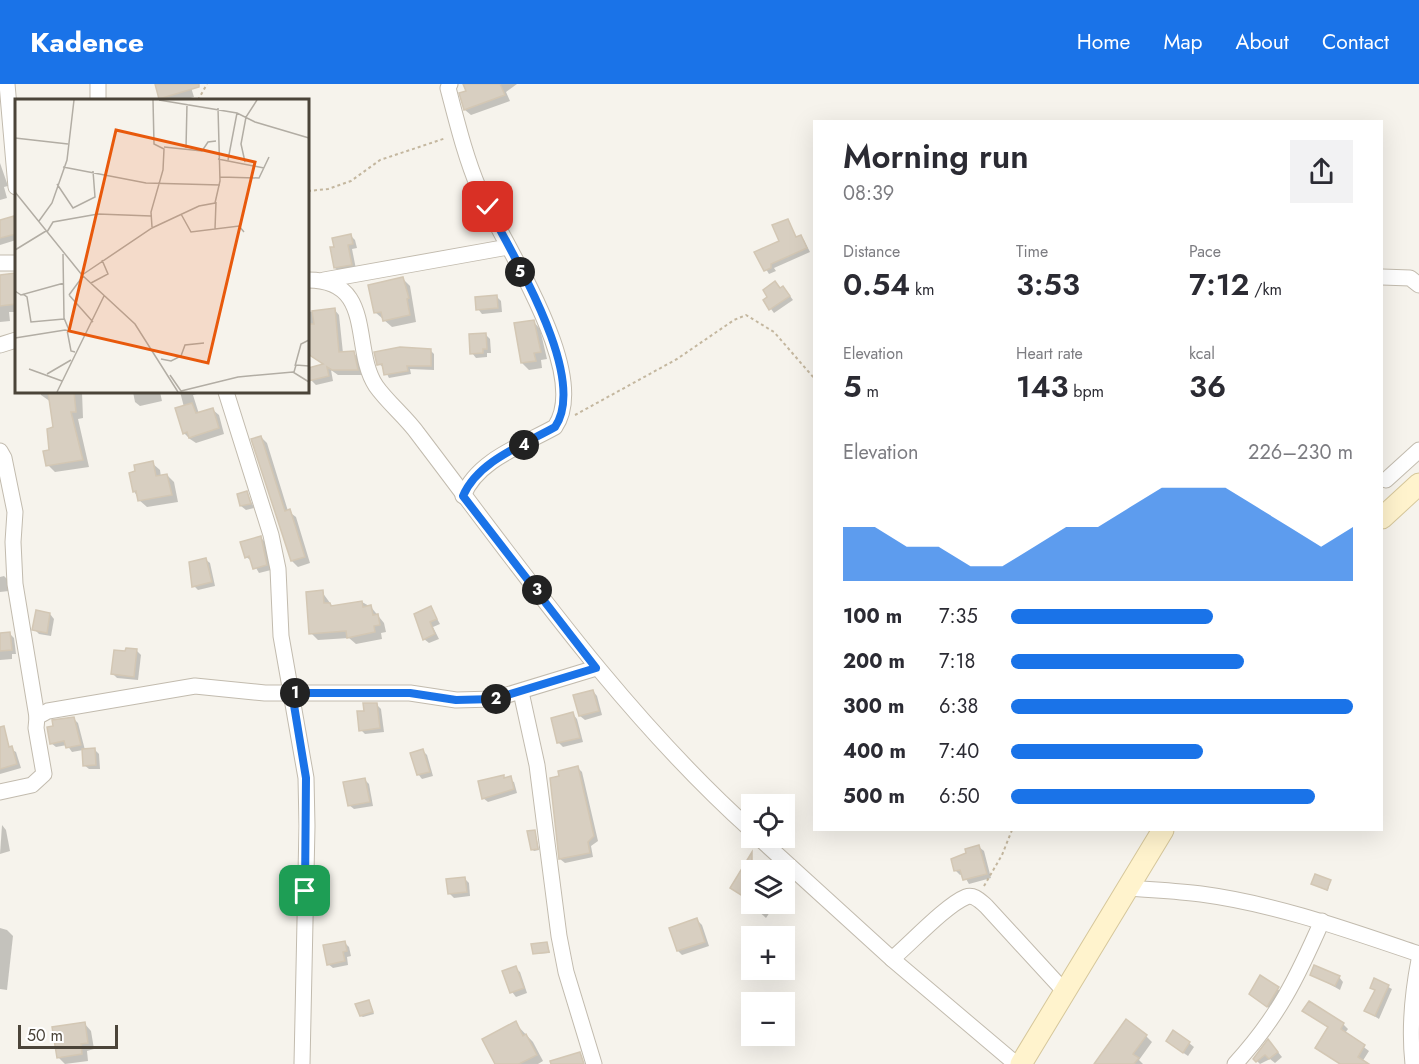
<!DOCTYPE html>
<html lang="en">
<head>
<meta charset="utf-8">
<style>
  :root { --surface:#fff; --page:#f2f2f3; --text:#2b2b33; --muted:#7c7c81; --accent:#1a73e8 }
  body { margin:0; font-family:Jost,sans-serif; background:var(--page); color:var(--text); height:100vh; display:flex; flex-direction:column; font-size:22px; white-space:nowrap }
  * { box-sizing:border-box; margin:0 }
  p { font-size:20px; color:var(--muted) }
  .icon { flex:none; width:33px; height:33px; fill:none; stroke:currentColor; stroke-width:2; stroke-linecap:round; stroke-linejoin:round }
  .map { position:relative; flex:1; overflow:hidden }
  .details { position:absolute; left:813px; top:36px; width:570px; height:711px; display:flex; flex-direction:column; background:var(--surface); border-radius:0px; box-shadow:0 6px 24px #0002 }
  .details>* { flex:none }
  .controls { position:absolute; left:741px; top:710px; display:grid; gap:12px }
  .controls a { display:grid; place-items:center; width:54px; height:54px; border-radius:0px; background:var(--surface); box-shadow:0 6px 24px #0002; font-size:30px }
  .scale { position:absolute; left:18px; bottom:15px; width:100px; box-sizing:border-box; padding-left:6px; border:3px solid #4b4439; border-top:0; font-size:16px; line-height:21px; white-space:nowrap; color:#4b4439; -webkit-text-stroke:4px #fff; paint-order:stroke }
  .pin { position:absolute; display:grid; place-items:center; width:51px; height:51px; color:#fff; margin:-26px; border-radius:12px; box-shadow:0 3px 9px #0006 }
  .km { position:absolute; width:30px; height:30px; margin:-15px; border-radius:50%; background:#222; color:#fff; font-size:16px; line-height:30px; text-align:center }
  .round { display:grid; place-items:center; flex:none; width:63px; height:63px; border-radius:0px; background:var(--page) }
  .overview { display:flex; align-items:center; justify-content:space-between; height:102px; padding:0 30px }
  h1 { font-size:33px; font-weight:600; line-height:45px }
  .metrics { display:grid; grid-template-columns:repeat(3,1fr); gap:9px; height:102px; padding:6px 30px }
  .metrics div { display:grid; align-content:center }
  .metrics b { font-size:30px; font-weight:600 }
  .metrics small { font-size:16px; font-weight:400 }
  .metrics p { font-size:16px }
  .chart { height:168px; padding:12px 30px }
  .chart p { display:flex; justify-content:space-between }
  .chart svg { width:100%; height:108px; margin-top:6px; fill:var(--accent); opacity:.7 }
  ul { padding:0 30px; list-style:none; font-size:20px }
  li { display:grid; grid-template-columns:96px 72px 1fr; align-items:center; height:45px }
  li i { height:15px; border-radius:8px; background:var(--accent) }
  header { display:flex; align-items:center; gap:36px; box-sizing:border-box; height:84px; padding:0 30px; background:var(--accent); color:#fff }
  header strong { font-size:28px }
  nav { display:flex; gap:33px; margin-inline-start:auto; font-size:21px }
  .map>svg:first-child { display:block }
</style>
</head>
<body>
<header>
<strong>Kadence</strong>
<nav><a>Home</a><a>Map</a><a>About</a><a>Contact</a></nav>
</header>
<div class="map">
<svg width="1419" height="980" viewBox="0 0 1419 980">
  <rect width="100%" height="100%" fill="#f6f3ec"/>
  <g fill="#0003">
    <polygon points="156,0 190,0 194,13 183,16 163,16"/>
    <polygon points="465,0 517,0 506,8 510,17 471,31 465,26 461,10 468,8"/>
    <polygon points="0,79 8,102 4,103 7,114 0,116"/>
    <polygon points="13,134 16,137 16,156 0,161 0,137"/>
    <polygon points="787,136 797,154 801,152 804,156 810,168 774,184 776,187 769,190 756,169 781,157"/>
    <polygon points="351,152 355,156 357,164 352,165 356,185 340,188 335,184 335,164"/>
    <polygon points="14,191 16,193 16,228 9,228 10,237 0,238 0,192"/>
    <polygon points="403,195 410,202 416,238 392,243 375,228"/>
    <polygon points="780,205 787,208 793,216 774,229 771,225"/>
    <polygon points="496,212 501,217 502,228 482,230 478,225"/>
    <polygon points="334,225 339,231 343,269 353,269 359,274 363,291 338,291 331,286 333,297 316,301 311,296 325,281 308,268 308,228"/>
    <polygon points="533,237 540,245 547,275 541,276 542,284 529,286 522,279"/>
    <polygon points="486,251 490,255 491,269 487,269 487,273 476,274 472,269"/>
    <polygon points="430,266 434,270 434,286 410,285 411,290 389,294 384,284 379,280"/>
    <polygon points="41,308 82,308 83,334 78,335 89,383 55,388 48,381 55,344 51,318 41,311"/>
    <polygon points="133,308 160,308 162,317 140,322 135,318"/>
    <polygon points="180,308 205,308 193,311 199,330 213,326 219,331 224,350 196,359 190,355 184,349 184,323"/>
    <polygon points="261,353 267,359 288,427 296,433 310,479 298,483 292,477"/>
    <polygon points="152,379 160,386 161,393 167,391 174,398 178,418 147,423 139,416 134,407"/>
    <polygon points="247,409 254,424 246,426 241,422"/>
    <polygon points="261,454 265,458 271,486 259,489 252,477 246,473"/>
    <polygon points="206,476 210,479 215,502 198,506 194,502"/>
    <polygon points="4,492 9,497 9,507 0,508 0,493"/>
    <polygon points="322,508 333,523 362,518 371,523 384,539 386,548 381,549 382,555 356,560 349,554 318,556 311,549"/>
    <polygon points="431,524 440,540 433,543 439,555 429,559 424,555"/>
    <polygon points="50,530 54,535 51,552 39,550 34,545"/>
    <polygon points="10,550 14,554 16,570 12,570 12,575 0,576 0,551"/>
    <polygon points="136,566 141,571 138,596 117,594 113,590"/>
    <polygon points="593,607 597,612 602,631 585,636 580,632"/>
    <polygon points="376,620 381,625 384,648 365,650 361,646 365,628"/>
    <polygon points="573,630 577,635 583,658 563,663 559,659"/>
    <polygon points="73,634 78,639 85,666 95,666 99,670 100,685 89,685 84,681 83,666 72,668 67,661 56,663 51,659"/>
    <polygon points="4,661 16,668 21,684 0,690 0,663"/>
    <polygon points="423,667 427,671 433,692 422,695 418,690"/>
    <polygon points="578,684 582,688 598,757 591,762 593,773 565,779 560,775 561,694"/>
    <polygon points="503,693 514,698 517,709 488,718 483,714"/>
    <polygon points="365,696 369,700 373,722 354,725 349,721"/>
    <polygon points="2,741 6,746 10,767 0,770"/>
    <polygon points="535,747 539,766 534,767 532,765"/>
    <polygon points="979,763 984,767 991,794 969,800 963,790 960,791 956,787"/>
    <polygon points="746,779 756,786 752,786 752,819 782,819 776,828 772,825 766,834 732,803"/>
    <polygon points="465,795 469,799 470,812 454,814 449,809"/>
    <polygon points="1330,797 1328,807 1312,800"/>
    <polygon points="697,836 702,841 709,862 682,871 678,867"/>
    <polygon points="0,844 7,846 13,852 7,906 0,905"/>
    <polygon points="344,858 349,863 351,872 347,873 348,881 333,884 328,880"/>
    <polygon points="547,859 550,869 534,870"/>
    <polygon points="515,884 520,888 527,909 516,913 512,908"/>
    <polygon points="1312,890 1339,893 1343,898 1340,906"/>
    <polygon points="1260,893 1283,909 1272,926 1256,914"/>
    <polygon points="1375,896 1392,905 1379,935 1366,927 1376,908 1372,904"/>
    <polygon points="370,919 374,930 363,933 361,932"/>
    <polygon points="1309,919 1344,941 1348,945 1345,949 1369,967 1362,978 1364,980 1340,980 1317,964 1329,944 1304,927"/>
    <polygon points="84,939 91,947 94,965 87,967 88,977 65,980 58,973"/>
    <polygon points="515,939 533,958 543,977 538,980 497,980"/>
    <polygon points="1146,952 1152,958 1139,976 1143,980 1095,980"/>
    <polygon points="1189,959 1194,963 1188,972 1172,961"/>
    <polygon points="1273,962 1282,973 1275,979 1270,975 1260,980 1255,975"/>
  </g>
  <g fill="#d8cfc1" stroke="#d3c7b4" stroke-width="1.5">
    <polygon points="155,0 199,0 199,3 159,15"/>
    <polygon points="463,0 500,0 505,11 464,26 459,9 466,7"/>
    <polygon points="14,132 16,150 0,154 0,136"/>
    <polygon points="788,135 796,153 801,151 807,164 771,180 771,184 764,187 754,168 779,157 772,141"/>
    <polygon points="351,150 353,160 348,161 352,181 334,184 330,163 334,163 332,154"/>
    <polygon points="15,189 16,220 0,222 0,191"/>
    <polygon points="403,193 409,214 407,215 410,231 383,237 381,228 374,229 368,201"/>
    <polygon points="775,197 780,204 783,202 790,212 769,226 763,216 767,213 763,206"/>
    <polygon points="497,211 498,224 476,226 475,213"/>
    <polygon points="335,224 339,268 354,267 358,286 332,286 327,283 329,292 308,297 308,284 323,280 308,270 308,240 314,240 312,227"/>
    <polygon points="534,236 541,268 534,269 536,277 521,279 514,239"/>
    <polygon points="486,249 487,265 483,265 483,269 470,270 469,250"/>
    <polygon points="400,263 431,265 431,282 407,282 408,287 384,291 382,280 377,281 374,268"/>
    <polygon points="48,308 74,308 76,328 71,328 83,376 46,382 43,367 49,366 47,345 53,343"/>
    <polygon points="192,319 196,329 213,324 219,344 189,354 187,348 183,350 175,324"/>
    <polygon points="261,352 285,427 290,425 305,473 291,477 251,355"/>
    <polygon points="153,377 156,392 167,390 172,411 138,417 136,407 133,408 129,389 135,387 134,381"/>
    <polygon points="247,407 251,420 240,422 237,410"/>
    <polygon points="261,452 267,481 253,485 249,472 245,474 240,458"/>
    <polygon points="206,474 212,498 192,503 189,478"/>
    <polygon points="323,506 324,519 330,519 331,522 362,517 363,523 371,521 373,531 378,530 380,541 374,542 375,548 347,554 346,547 309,550 306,508"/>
    <polygon points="431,522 437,535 430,538 435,550 423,556 414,530"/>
    <polygon points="36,526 50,529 47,549 32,546"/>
    <polygon points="10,548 12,566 0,567 0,549"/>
    <polygon points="126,564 137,565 134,593 111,590 114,566 125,567"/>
    <polygon points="593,606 599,627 579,632 573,611"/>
    <polygon points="363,619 377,619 380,644 359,647 357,627 364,627"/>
    <polygon points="573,628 580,654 557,659 551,634"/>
    <polygon points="74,633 81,661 66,664 64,657 50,660 47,643 53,642 52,636"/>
    <polygon points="4,642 9,663 12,662 17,680 0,685 0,643"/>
    <polygon points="95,664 96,681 83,682 82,665"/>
    <polygon points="423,665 430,688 417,691 410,669"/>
    <polygon points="578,682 594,752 588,758 590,769 559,775 550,694 559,692 558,687"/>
    <polygon points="504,691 504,694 511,692 514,705 482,715 478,697"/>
    <polygon points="365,694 370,718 348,722 343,698"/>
    <polygon points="535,746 538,765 531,766 527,747"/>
    <polygon points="979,761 987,790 963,796 960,786 954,787 951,775 966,769 965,765"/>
    <polygon points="752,768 752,818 730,804"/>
    <polygon points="1315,790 1331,796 1327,806 1311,800"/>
    <polygon points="465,793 467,808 448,810 446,795"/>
    <polygon points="697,834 705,858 677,867 669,844"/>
    <polygon points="345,857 347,867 343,868 345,877 327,881 323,861"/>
    <polygon points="547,858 549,868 533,870 531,860"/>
    <polygon points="1314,881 1340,892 1335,902 1310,891"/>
    <polygon points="516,882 524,904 510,909 502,887"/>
    <polygon points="1260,891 1279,903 1267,923 1249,910"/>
    <polygon points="1374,894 1389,901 1375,932 1364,927 1375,906 1370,904"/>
    <polygon points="369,916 373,928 360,932 355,920"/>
    <polygon points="1309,917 1344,939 1341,945 1365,961 1358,973 1369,980 1340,980 1315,964 1328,943 1302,927"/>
    <polygon points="1126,935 1147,951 1133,970 1139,974 1134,980 1094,980"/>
    <polygon points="516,937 523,952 526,950 537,971 519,980 495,980 482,955"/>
    <polygon points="85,938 88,959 81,960 82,970 57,974 52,943"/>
    <polygon points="1173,946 1190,958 1183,969 1166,957"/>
    <polygon points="1268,955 1278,968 1269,975 1265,971 1256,978 1253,975"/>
    <polygon points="580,968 584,980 551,980 550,977"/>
  </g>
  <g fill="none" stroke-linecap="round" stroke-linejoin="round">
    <defs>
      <g id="street">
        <polyline points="7,0 16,103"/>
        <path d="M 450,0 L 448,4 C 457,38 465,72 479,105 C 502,159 592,289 555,343 C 523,361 477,376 463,412"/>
        <polyline points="98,16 98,0"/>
        <polyline points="0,179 16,179"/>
        <polyline points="1382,193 1410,194 1419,201"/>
        <path d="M 308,196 C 376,196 351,265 376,302 C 388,319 406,333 418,350 C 523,488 622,630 752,747"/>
        <polyline points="324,196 508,163"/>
        <polyline points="0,261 16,256"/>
        <polyline points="226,308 271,451 278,485 281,552 306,694 307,742 302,980"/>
        <polyline points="0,367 4,374 15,428 13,458 15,500 37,633"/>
        <polyline points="1386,396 1419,366"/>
        <polyline points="521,608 537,681 559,852 566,888 594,980"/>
        <polyline points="0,708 32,701 44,690 36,644 37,633 48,627 195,602 265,609 410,609 456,616 494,615 596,584"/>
        <polyline points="758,753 892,875 1016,980"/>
        <path d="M 1128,804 C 1152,806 1177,807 1201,810 C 1276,820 1348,846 1419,870"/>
        <path d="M 892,875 C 910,860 946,821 966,813 C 974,810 980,817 986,822 L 1065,908"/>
        <path d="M 1235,980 C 1278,933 1297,894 1322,837"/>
        <path d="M 1413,980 C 1409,944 1412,912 1419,876"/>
      </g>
      <g id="secondary">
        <polyline points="1382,434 1419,400"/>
        <polyline points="1021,980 1163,746"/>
      </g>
    </defs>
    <use href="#street" stroke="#c2bbae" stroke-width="17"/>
    <use href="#secondary" stroke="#d6c79b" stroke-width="23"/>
    <g stroke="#c4b79f" stroke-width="2" stroke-dasharray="3 3" stroke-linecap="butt">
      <polyline points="198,16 207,0"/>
      <polyline points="308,107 328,105 351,97 380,76 446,54"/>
      <polyline points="575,331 677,275 734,236 746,231 774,248 814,294"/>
      <polyline points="984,802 1002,771 1012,746"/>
    </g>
    <use href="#street" stroke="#fff" stroke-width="15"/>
    <use href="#secondary" stroke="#fff3cd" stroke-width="21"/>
  </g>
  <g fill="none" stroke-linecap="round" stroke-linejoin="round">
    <defs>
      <path id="route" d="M 305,807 L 306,694 L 292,609 L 410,609 L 456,616 L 494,615 L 596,584 L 463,412 C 478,377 523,361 555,343 C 589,293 512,171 488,123"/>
    </defs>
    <use href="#route" stroke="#fff" stroke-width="12"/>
    <use href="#route" stroke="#1a73e8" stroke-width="8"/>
  </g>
  <g transform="translate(15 15)">
    <rect width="294" height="294" fill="#f6f3ec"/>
    <path fill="none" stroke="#b2ada4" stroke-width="1.5" d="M 144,1 L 222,14 L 240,23 L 294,39M 0,39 L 53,45M 149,48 L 187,52 L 193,43 L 201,42M 171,49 L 172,5M 203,60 L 249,69M 213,61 L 222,14M 230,63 L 226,45 L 231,18 L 242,1M 48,68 L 131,84 L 205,86M 205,78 L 244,79 L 254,58M 42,85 L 58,109 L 80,98 L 78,72M 0,93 L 67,176 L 120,225 L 163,293M 166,115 L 176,133 L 224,127 L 229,133M 24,122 L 37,104 L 52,61 L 59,1M 137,128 L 136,113 L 148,71 L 149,50 L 139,45 L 138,1M 200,130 L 201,103M 32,133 L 38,123 L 83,115 L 136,117M 0,151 L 31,132M 48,155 L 49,219 L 54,231M 67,176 L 137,129 L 184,107 L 200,104 L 205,82 L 203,9M 76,184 L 93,175 L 87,161M 0,192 L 6,196 L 49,184M 8,195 L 12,198 L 16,223 L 49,220M 54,196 L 78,223M 54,196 L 68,177M 52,231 L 56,252 L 60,253M 0,239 L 50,231 L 70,236M 146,260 L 156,262 L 166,257 L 170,246 L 189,244M 280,267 L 286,245 L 294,241M 14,270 L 47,282M 279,273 L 281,266 L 294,267M 32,275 L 56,261M 155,276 L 166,292M 166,292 L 223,278 L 278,273 L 294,283M 42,293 L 89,197"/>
    <path fill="#e8590c" fill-opacity="0.15" stroke="#e8590c" stroke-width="3" d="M 101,31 L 240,63 L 193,264 L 54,232 Z"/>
    <rect width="294" height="294" fill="none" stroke="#4b4439" stroke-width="3"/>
  </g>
</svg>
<div class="controls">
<a><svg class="icon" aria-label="locate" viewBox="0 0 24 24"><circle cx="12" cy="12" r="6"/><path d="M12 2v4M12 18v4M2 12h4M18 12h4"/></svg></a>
<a><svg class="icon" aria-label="layers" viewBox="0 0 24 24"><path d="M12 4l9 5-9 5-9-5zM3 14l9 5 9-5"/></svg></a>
<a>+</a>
<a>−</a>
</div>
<div class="scale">50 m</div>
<div class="pin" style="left:305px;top:807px;background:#1e9e55"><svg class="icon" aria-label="arrive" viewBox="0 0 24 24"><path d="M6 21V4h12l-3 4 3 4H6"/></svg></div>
<div class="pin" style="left:488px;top:123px;background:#d93025"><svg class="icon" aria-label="check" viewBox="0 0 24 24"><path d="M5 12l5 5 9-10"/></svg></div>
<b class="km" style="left:295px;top:609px">1</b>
<b class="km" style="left:496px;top:615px">2</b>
<b class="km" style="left:537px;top:506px">3</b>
<b class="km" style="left:524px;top:361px">4</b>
<b class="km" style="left:520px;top:188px">5</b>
<section class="details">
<div class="overview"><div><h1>Morning run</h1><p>08:39</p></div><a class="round"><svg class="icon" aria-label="share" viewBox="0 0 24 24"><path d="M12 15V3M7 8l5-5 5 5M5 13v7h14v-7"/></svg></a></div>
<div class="metrics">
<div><p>Distance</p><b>0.54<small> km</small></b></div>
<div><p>Time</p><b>3:53</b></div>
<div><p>Pace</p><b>7:12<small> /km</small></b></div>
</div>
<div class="metrics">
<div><p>Elevation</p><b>5<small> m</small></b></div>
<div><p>Heart rate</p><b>143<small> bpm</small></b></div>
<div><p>kcal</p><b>36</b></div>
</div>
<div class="chart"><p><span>Elevation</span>226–230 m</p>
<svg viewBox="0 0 160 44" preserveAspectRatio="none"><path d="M0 44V22L10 22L20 30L30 30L40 38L50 38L60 30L70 22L80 22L90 14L100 6L110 6L120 6L130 14L140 22L150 30L160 22V44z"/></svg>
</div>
<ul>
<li><b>100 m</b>7:35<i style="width:59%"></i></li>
<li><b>200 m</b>7:18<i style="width:68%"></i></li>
<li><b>300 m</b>6:38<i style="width:100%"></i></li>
<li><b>400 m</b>7:40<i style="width:56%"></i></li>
<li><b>500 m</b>6:50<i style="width:89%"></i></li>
</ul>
</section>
</div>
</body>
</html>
